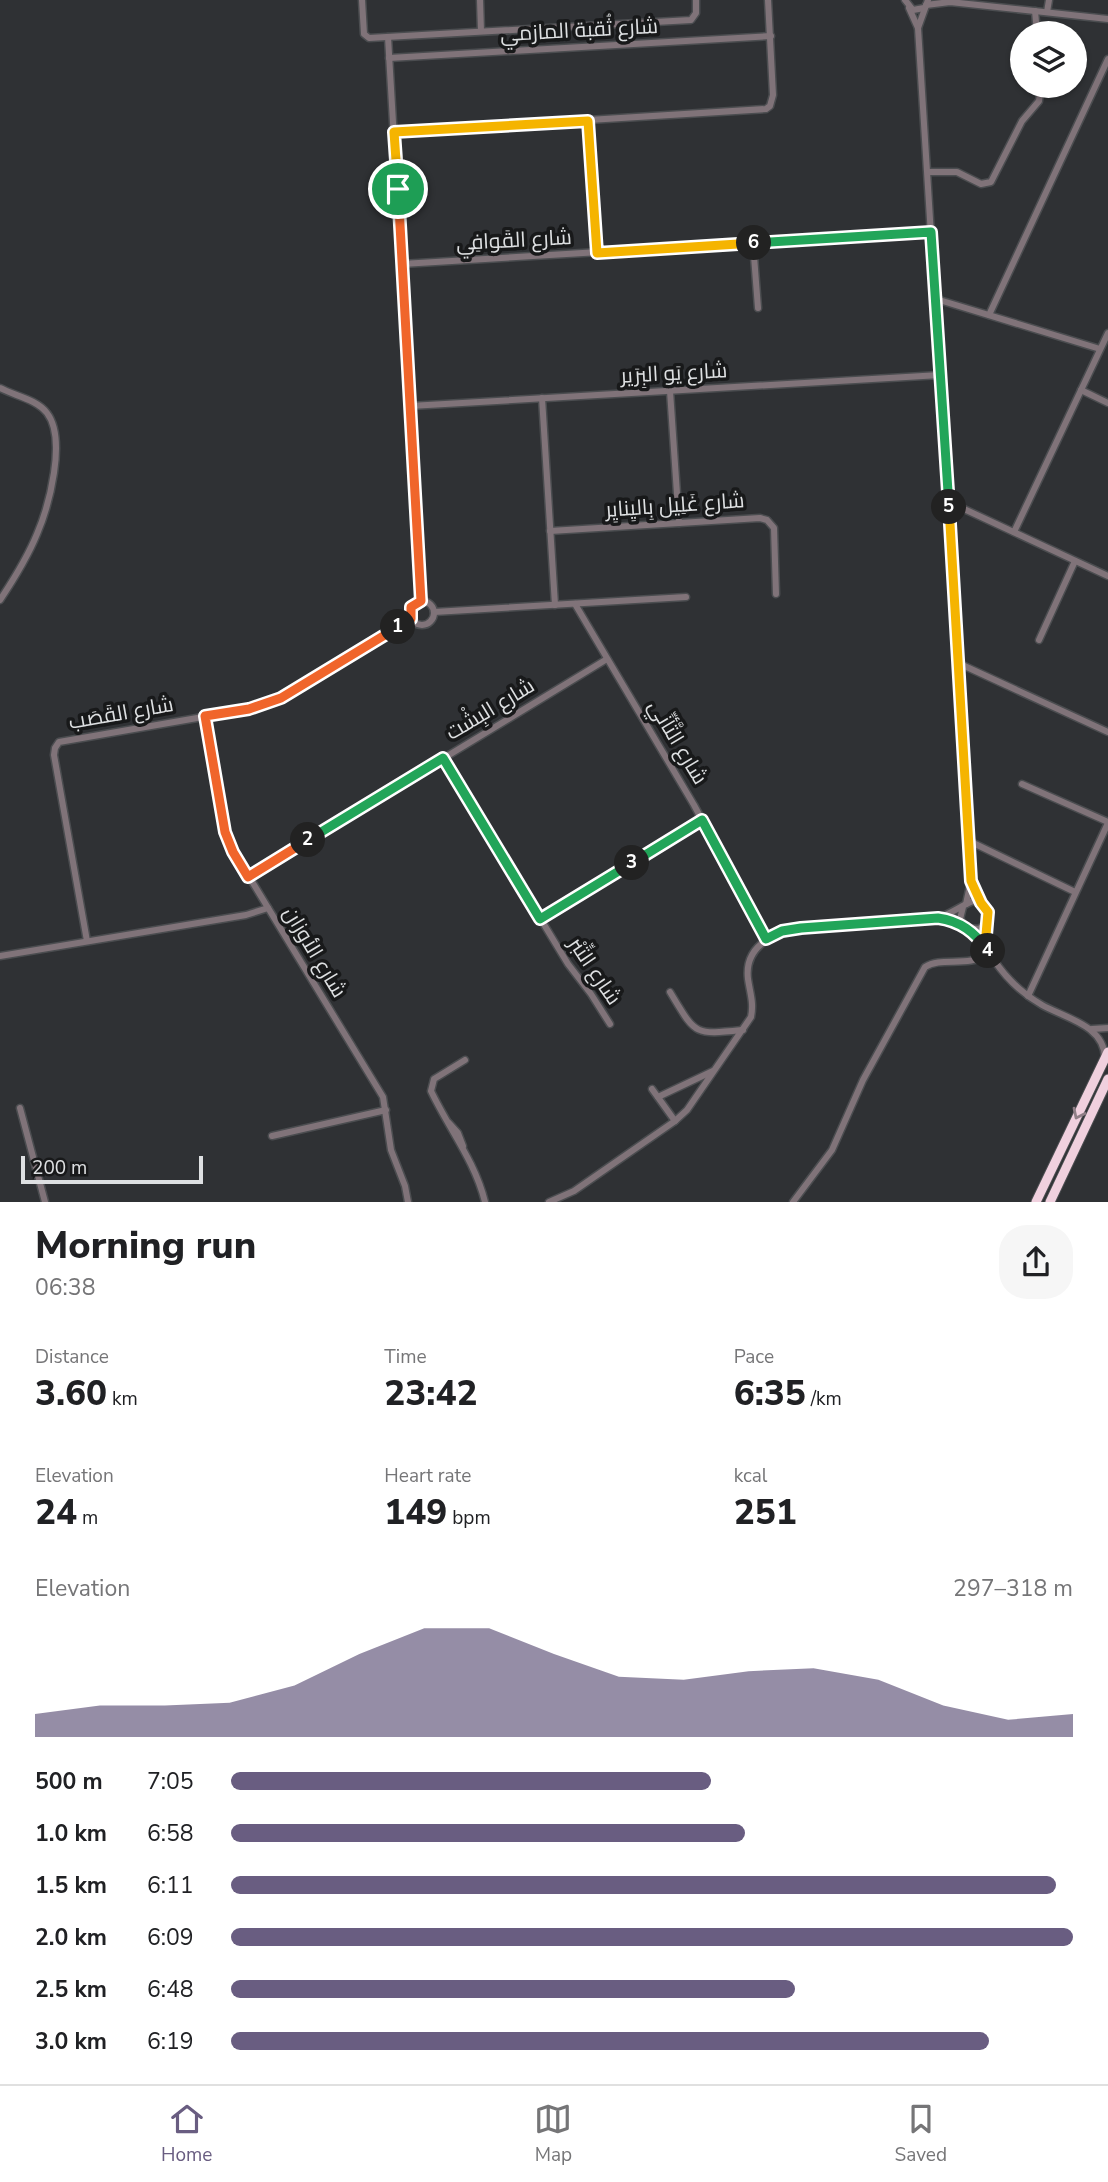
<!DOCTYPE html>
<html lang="en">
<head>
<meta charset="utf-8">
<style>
  :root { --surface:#fff; --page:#f6f6f6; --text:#202124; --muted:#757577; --line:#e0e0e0; --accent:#695d81 }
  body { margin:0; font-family:"Nunito Sans",Cairo,sans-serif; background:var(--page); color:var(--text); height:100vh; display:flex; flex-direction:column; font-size:26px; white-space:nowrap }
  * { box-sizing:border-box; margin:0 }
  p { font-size:23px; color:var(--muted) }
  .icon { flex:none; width:38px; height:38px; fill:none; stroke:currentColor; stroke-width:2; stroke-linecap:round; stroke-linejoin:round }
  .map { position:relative; height:1202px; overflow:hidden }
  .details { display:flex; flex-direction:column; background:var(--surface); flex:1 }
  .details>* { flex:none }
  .buttons { position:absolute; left:1010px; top:21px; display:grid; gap:14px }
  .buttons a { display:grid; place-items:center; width:77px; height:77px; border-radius:50%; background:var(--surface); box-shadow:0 2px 5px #0004; font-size:35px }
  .scale { position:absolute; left:21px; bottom:18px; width:182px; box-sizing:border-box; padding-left:7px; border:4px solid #dee0e2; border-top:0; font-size:19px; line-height:24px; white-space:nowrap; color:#dee0e2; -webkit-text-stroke:5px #18191a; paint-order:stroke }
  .pin { position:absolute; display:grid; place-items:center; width:60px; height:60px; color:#fff; margin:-30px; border:4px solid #fff; border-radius:50%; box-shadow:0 2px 7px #0007 }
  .km { position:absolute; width:35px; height:35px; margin:-18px; border-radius:50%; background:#222; color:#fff; font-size:19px; line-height:35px; text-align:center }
  .round { display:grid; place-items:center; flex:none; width:74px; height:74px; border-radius:28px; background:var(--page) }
  .overview { display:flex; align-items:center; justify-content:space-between; height:119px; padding:0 35px }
  h1 { font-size:38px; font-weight:800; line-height:52px }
  .metrics { display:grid; grid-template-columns:repeat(3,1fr); gap:10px; height:119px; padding:7px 35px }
  .metrics div { display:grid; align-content:center }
  .metrics b { font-size:35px; font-weight:800 }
  .metrics small { font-size:19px; font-weight:400 }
  .metrics p { font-size:19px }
  .chart { height:196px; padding:14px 35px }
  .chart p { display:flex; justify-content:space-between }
  .chart svg { width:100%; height:126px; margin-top:7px; fill:var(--accent); opacity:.7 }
  ul { padding:0 35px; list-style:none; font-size:23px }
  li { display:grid; grid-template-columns:112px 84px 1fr; align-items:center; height:52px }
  li i { height:18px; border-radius:9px; background:var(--accent) }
  .tabs { display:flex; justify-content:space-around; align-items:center; height:98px; border-top:2px solid var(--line); background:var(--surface); font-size:19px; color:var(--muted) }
  .tabs a { display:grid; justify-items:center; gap:4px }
  .tabs .selected { color:var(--accent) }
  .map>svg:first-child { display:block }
</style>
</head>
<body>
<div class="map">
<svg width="1108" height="1202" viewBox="0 0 1108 1202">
  <rect width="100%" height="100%" fill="#2f3134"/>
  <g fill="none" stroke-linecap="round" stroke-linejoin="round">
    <defs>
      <g id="minor">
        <polyline points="362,0 364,34 369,38 691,20 696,13 696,0"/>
        <polyline points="480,0 481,31"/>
        <polyline points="905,0 913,10 924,8"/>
        <polyline points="928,0 918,28 969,841 971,881 966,904"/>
        <polyline points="926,5 950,2 1108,19"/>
        <polyline points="909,8 918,28"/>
        <polyline points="1035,11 1037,33"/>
        <polyline points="1047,12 1049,0"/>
        <polyline points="388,37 421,601"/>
        <polyline points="389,58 771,36"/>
        <polyline points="588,121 597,253"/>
        <polyline points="394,132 766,109 770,106 773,95 768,0"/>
        <polyline points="928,172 957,172 981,184 991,182 1022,121 1039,101 1041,86"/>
        <polyline points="753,243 758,308"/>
        <polyline points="402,264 931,232"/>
        <polyline points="936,299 1100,349"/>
        <polyline points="989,315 1108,59"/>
        <path d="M 0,388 C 15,396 36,399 47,413 C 67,439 49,506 37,534 C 28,556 14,579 0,600"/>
        <polyline points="1081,390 1108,403"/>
        <polyline points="670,391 679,523"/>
        <polyline points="542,398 555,605"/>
        <polyline points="410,406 940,375"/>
        <polyline points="949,502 1108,576"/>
        <polyline points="550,531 760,518 767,520 774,528 776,594"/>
        <polyline points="1014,532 1108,333"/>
        <circle cx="422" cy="613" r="12"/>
        <polyline points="575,604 694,805 766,939"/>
        <polyline points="434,612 686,597"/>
        <polyline points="1039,640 1075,561"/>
        <polyline points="958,663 1108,732"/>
        <polyline points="205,716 228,842 383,1097 391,1150 405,1186 408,1202"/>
        <polyline points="443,758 568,964 591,994 610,1024"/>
        <polyline points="1022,784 1108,822"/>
        <polyline points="969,841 1075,892"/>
        <polyline points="248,877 607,659"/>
        <polyline points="972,883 981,903"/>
        <polyline points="940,918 963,925"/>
        <polyline points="540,919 702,820"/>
        <polyline points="987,923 987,947"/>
        <path d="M 971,930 C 981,939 986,950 994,960 C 1006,978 1023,994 1042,1005 C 1065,1018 1104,1025 1105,1058"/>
        <polyline points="87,941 54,755 55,748 59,742 249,709 271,702 411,619"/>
        <polyline points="0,956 246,915 268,908"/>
        <path d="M 670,992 C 696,1035 693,1035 743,1030"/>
        <polyline points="1028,996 1108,823"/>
        <polyline points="1092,1029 1108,1028"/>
        <path d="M 465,1060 L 434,1079 L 431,1091 C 449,1129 475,1161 485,1202"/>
        <polyline points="652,1089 675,1121"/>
        <polyline points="658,1097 713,1071"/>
        <polyline points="20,1108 45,1202"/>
        <polyline points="449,1123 458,1133 463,1146"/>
        <polyline points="272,1136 386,1110"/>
        <path d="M 549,1202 L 574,1191 L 675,1121 L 687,1110 L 751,1017 C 754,1003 750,993 748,979 C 744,946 773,933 801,927 L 938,918 C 949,915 967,902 974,901 C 992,901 991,922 979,929 L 967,928 L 960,919 L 963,907"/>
        <path d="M 793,1202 L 832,1150 L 863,1080 L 925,967 C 942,956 966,968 990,954"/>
      </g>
      <g id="highway">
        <polyline points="1036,1202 1108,1052"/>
        <polyline points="1050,1202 1108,1079"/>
      </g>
    </defs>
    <use href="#minor" stroke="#4b4d50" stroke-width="9"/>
    <use href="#highway" stroke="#4b4d50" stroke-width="11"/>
    <use href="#minor" stroke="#807379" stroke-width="6"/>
    <use href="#highway" stroke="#f0d0de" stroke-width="9"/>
  </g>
  <defs><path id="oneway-chevron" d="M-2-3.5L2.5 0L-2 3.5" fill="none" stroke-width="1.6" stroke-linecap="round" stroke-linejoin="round" transform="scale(1.75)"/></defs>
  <use stroke="#8f7e86" href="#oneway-chevron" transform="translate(1078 1114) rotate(116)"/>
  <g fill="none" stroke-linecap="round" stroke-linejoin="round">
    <defs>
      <polyline id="split-1" points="398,627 411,619 411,607 421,601 398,189"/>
      <polyline id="split-2" points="308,840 248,877 233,852 225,832 205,716 249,709 281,698 398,627"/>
      <polyline id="split-3" points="308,840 443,758 540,919 632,863"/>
      <path id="split-4" d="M 632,863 L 702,820 L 766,939 L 782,931 L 801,928 L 938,918 C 960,921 975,932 988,951"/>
      <polyline id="split-5" points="949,507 971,881 981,903 988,912 986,935 988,951"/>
      <polyline id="split-6" points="754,243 931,232 949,507"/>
      <polyline id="split-7" points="398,189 394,132 588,121 597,253 754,243"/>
    </defs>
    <use href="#split-1" stroke="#fff" stroke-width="14"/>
    <use href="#split-2" stroke="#fff" stroke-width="14"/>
    <use href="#split-3" stroke="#fff" stroke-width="14"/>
    <use href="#split-4" stroke="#fff" stroke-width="14"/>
    <use href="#split-5" stroke="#fff" stroke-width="14"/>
    <use href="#split-6" stroke="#fff" stroke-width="14"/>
    <use href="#split-7" stroke="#fff" stroke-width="14"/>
    <use href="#split-1" stroke="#f0652b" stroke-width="9"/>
    <use href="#split-2" stroke="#f0652b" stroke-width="9"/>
    <use href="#split-3" stroke="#22a559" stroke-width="9"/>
    <use href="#split-4" stroke="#22a559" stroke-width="9"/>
    <use href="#split-5" stroke="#f5b400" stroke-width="9"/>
    <use href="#split-6" stroke="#22a559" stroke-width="9"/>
    <use href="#split-7" stroke="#f5b400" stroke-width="9"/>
  </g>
  <g text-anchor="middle" stroke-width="7" stroke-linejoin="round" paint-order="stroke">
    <g font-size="21" fill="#dee0e2" stroke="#18191a">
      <text transform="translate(579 30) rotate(-3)" y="7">شارع ثُقبة المازمي</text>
      <text transform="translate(514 240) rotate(-3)" y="7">شارع القَوافِي</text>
      <text transform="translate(674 373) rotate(-3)" y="7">شارع يَو البِرَير</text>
      <text transform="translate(675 505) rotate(-4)" y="7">شارع غَلِيل بِاليِنايِر</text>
      <text transform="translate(490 709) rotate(-31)" y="7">شارع البِشْت</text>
      <text transform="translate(121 713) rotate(-10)" y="7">شارع القَصَب</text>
      <text transform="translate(678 742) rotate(59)" y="7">شارع التَّأنِّي</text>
      <text transform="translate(315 952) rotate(59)" y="7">شارع الأوزان</text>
      <text transform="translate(595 971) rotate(56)" y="7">شارع التِّبْر</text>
    </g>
  </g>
</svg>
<div class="buttons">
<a><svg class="icon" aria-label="layers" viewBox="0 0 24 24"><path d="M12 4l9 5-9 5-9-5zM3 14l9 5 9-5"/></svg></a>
</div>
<div class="scale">200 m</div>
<div class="pin" style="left:398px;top:189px;background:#1e9e55"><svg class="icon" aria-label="arrive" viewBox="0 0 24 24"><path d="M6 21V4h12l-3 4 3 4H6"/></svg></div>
<b class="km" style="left:398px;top:627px">1</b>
<b class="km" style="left:308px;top:840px">2</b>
<b class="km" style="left:632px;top:863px">3</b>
<b class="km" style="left:988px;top:951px">4</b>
<b class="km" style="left:949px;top:507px">5</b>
<b class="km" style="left:754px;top:243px">6</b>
</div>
<section class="details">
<div class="overview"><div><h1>Morning run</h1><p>06:38</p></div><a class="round"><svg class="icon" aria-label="share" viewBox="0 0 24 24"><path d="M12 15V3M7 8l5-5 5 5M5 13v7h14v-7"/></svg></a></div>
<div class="metrics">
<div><p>Distance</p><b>3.60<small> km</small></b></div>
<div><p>Time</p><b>23:42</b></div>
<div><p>Pace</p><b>6:35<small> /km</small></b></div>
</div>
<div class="metrics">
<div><p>Elevation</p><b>24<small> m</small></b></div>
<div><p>Heart rate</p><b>149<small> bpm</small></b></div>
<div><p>kcal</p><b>251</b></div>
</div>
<div class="chart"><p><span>Elevation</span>297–318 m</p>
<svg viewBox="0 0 160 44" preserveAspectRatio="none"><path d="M0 44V36L10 33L20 33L30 32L40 26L50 15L60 6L70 6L80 15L90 23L100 24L110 21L120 20L130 24L140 33L150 38L160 36V44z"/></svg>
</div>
<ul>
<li><b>500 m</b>7:05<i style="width:57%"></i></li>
<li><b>1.0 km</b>6:58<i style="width:61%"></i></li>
<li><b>1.5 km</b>6:11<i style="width:98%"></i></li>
<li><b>2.0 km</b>6:09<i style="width:100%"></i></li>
<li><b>2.5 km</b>6:48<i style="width:67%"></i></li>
<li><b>3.0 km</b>6:19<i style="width:90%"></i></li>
</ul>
</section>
<nav class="tabs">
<a class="selected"><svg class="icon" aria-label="home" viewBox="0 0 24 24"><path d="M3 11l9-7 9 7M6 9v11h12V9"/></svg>Home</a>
<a><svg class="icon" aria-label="map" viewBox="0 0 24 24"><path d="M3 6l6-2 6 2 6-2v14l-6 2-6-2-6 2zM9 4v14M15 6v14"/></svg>Map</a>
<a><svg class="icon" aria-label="saved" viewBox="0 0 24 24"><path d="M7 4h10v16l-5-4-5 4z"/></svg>Saved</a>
</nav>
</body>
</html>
